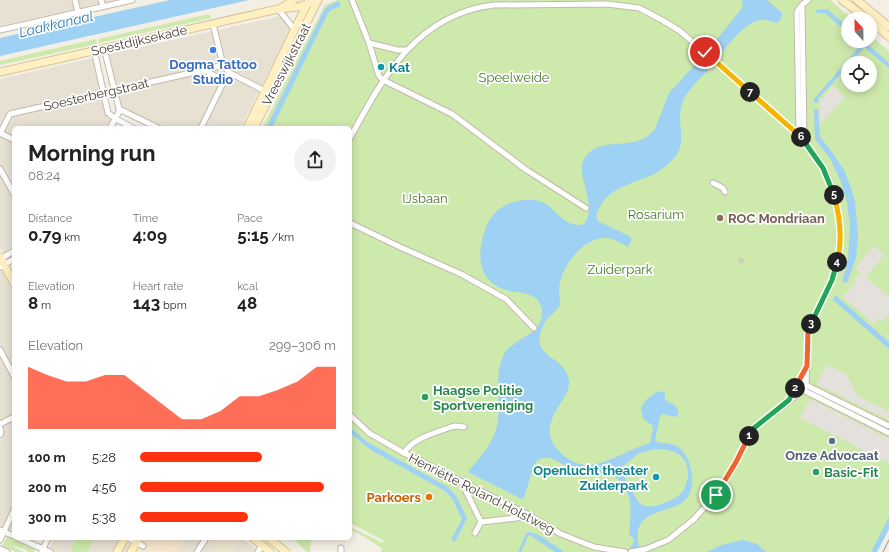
<!DOCTYPE html>
<html lang="en">
<head>
<meta charset="utf-8">
<style>
  :root { --surface:#fff; --page:#f2f2f2; --text:#222; --muted:#767676; --accent:#ff3210 }
  body { margin:0; font-family:Raleway,sans-serif; background:var(--page); color:var(--text); height:100vh; display:flex; flex-direction:column; font-size:15px; white-space:nowrap }
  * { box-sizing:border-box; margin:0 }
  p { font-size:13px; color:var(--muted) }
  .icon { flex:none; width:22px; height:22px; fill:none; stroke:currentColor; stroke-width:2; stroke-linecap:round; stroke-linejoin:round }
  .map { position:relative; flex:1; overflow:hidden }
  .side { position:absolute; left:12px; top:126px; width:340px; height:414px; display:flex; flex-direction:column; background:var(--surface); border-radius:6px; box-shadow:0 2px 10px #0003 }
  .side>* { flex:none }
  .needle { width:26px; rotate:338deg }
  .controls { position:absolute; left:841px; top:12px; display:grid; gap:8px }
  .controls a { display:grid; place-items:center; width:36px; height:36px; border-radius:50%; background:var(--surface); box-shadow:0 2px 10px #0003; font-size:20px }
  .pin { position:absolute; display:grid; place-items:center; width:34px; height:34px; color:#fff; margin:-17px; border:2px solid #fff; border-radius:50%; box-shadow:0 1px 4px #0007 }
  .km { position:absolute; width:20px; height:20px; margin:-10px; border-radius:50%; background:#222; color:#fff; font-size:11px; line-height:20px; text-align:center }
  .round { display:grid; place-items:center; flex:none; width:42px; height:42px; border-radius:21px; background:var(--page) }
  .headline { display:flex; align-items:center; justify-content:space-between; height:68px; padding:0 16px }
  h1 { font-size:22px; font-weight:700; line-height:30px }
  .stats { display:grid; grid-template-columns:repeat(3,1fr); gap:6px; height:68px; padding:4px 16px }
  .stats div { display:grid; align-content:center }
  .stats b { font-size:17px; font-weight:700 }
  .stats small { font-size:11px; font-weight:400 }
  .stats p { font-size:11px }
  .chart { height:112px; padding:8px 16px }
  .chart p { display:flex; justify-content:space-between }
  .chart svg { width:100%; height:72px; margin-top:4px; fill:var(--accent); opacity:.7 }
  ul { padding:0 16px; list-style:none; font-size:13px }
  li { display:grid; grid-template-columns:64px 48px 1fr; align-items:center; height:30px }
  li i { height:10px; border-radius:5px; background:var(--accent) }
  .map>svg:first-child { display:block }
</style>
</head>
<body>
<div class="map">
<svg width="889" height="552" viewBox="0 0 889 552">
  <rect width="100%" height="100%" fill="#f3efe5"/>
  <g fill="#e7e1d3">
    <polygon points="0,0 115,0 0,26"/>
    <polygon points="281,16 291,29 240,128 166,128 124,109 120,105 109,54"/>
    <polygon points="93,58 106,113 110,120 111,124 107,128 14,128 14,249 4,255 0,247 0,79"/>
    <polygon points="3,268 14,289 14,534 0,528 0,443 2,438 0,434 0,269"/>
    <polygon points="54,538 241,538 260,552 48,552"/>
  </g>
  <polygon fill="#f6e5cf" points="118,538 187,538 175,552 134,552"/>
  <polygon fill="#ede4ce" points="211,538 235,538 240,542 234,552 219,552 207,543"/>
  <g fill="#cee9ac" fill-rule="evenodd">
    <path d="M 337,0 L 830,0 L 852,19 L 848,19 L 848,41 L 870,41 L 870,35 L 889,51 L 889,524 L 875,552 L 381,552 L 382,548 L 363,536 L 350,530 L 350,527 L 383,543 L 383,540 L 350,523 L 350,128 L 262,128 L 325,5 ZM 848,63 L 870,63 L 870,85 L 848,85 Z"/>
    <polygon points="209,14 211,18 99,43 98,39"/>
    <polygon points="96,39 97,44 0,65 0,61"/>
    <polygon points="7,537 35,549 34,552 27,552 27,550 8,544 24,552 16,552 2,546"/>
    <polygon points="76,538 95,538 87,552 70,552"/>
    <polygon points="292,538 311,538 310,552 307,552"/>
  </g>
  <g fill="#e4e1dd">
    <polygon points="833,86 845,97 822,122 820,120 820,101"/>
    <polygon points="874,246 884,255 866,277 889,297 889,314 883,321 879,318 874,324 843,297 856,282 854,280 855,279 860,273 863,274 855,268"/>
    <polygon points="827,365 846,374 858,396 889,412 889,420 817,384"/>
    <polygon points="810,399 889,439 889,463 800,418"/>
  </g>
  <g fill="#9ed1f3" fill-rule="evenodd">
    <polygon points="170,0 249,0 0,56 0,38"/>
    <path d="M 742,0 L 767,0 L 783,14 L 779,22 L 776,23 C 772,22 768,20 764,20 C 748,18 731,42 722,52 L 713,44 L 743,7 Z"/>
    <polygon points="339,1 341,6 331,10 328,13 272,128 266,128 324,10 328,6"/>
    <polygon points="827,9 848,27 848,33 825,13 816,13 815,10"/>
    <polygon points="857,41 864,41 889,63 889,68 865,48 864,48 850,63 848,63 848,66 818,99 818,103 814,103 814,99 860,46"/>
    <path d="M 700,59 L 710,68 C 702,77 687,90 683,101 C 673,129 694,142 666,166 C 663,168 659,171 656,173 C 637,183 610,186 600,207 C 597,212 595,215 598,221 L 631,237 L 631,241 L 628,247 C 621,243 613,238 605,238 C 582,238 560,268 559,289 C 559,294 560,299 560,305 C 556,313 546,317 543,326 C 528,360 566,354 569,381 C 570,395 556,406 552,419 C 548,430 549,441 558,450 C 588,483 617,452 650,443 L 653,429 L 652,425 L 643,419 L 641,407 L 647,399 L 658,391 L 665,393 L 665,399 C 671,406 676,401 679,414 L 676,417 L 663,414 L 660,416 L 655,441 C 662,444 671,442 678,447 C 694,458 699,493 680,504 C 669,510 651,511 642,522 C 635,530 638,543 640,552 L 631,552 L 630,547 L 634,542 L 633,538 L 629,535 C 630,516 635,496 619,480 C 610,471 593,473 581,470 C 577,469 571,468 567,466 C 559,463 552,456 544,458 C 540,458 536,461 534,465 L 524,498 L 522,499 L 468,472 C 479,458 493,444 497,426 C 502,403 493,376 504,354 C 514,337 543,336 542,311 C 541,303 537,297 530,295 C 522,291 512,293 503,289 C 476,278 477,251 486,227 C 490,217 498,208 508,204 C 519,200 536,197 546,204 C 558,213 568,229 584,224 C 600,205 572,174 586,156 C 602,135 637,153 655,129 L 669,93 ZM 655,449 C 673,449 689,454 688,476 C 687,481 686,486 683,491 C 678,499 654,509 644,506 C 641,505 639,503 637,500 L 623,475 L 621,469 L 623,466 L 639,453 Z"/>
    <polygon points="814,109 818,109 820,137 832,152 844,170 851,188 855,202 858,235 856,258 847,283 842,282 848,259 850,225 847,203 841,182 831,160 815,139"/>
    <polygon points="835,295 889,342 889,349 833,300"/>
    <polygon points="350,427 366,441 376,447 448,487 456,496 467,518 455,542 451,540 462,519 452,498 445,491 371,450 350,433"/>
    <polygon points="889,517 889,529 877,552 871,552"/>
    <polygon points="528,532 539,535 564,552 555,552 530,535 528,536 521,552 518,552 526,534"/>
    <polygon points="743,540 757,544 766,552 707,552 721,545"/>
  </g>
  <g fill="none" stroke-linecap="round" stroke-linejoin="round">
    <polyline stroke="#d0ccc2" stroke-width="5" stroke-dasharray="5 2.5" stroke-linecap="butt" points="740,263 743,257"/>
    <defs>
      <g id="street">
        <polyline points="75,0 78,12"/>
        <polyline points="101,0 103,6"/>
        <polyline points="352,0 369,43 398,50 406,50"/>
        <polyline points="802,5 804,141"/>
        <polyline points="278,9 295,30"/>
        <polyline points="213,24 223,65 230,73 267,92"/>
        <polyline points="0,30 132,0"/>
        <polyline points="369,43 379,76 383,80 452,114 525,169 586,208"/>
        <polyline points="104,48 119,109 158,128"/>
        <polyline points="94,50 108,113 116,119 133,128"/>
        <polyline points="204,70 224,81"/>
        <polyline points="110,128 120,110"/>
        <polyline points="201,128 224,81 230,73"/>
        <polyline points="0,133 14,140"/>
        <polyline points="0,134 10,114 204,70 223,65"/>
        <polyline points="799,135 797,12 802,5 808,0"/>
        <path d="M 350,138 C 383,77 417,14 494,5 L 607,4 L 639,8 L 662,20 L 680,31 L 799,135 L 823,168 L 830,183 L 837,206 L 840,227 L 839,253 L 832,280 L 808,331 L 806,385 L 803,390 L 754,428 L 724,483 L 716,495 L 693,520 L 668,540 L 646,549 L 631,552"/>
        <polyline points="0,169 14,194"/>
        <polyline points="713,183 723,188 725,192"/>
        <polyline points="350,223 400,247 461,274 506,299 534,328"/>
        <polyline points="0,259 14,251"/>
        <polyline points="0,267 14,259"/>
        <polyline points="810,325 816,328"/>
        <polyline points="0,350 14,376"/>
        <polyline points="806,385 889,426"/>
        <polyline points="803,390 889,433"/>
        <polyline points="790,398 806,368"/>
        <polyline points="350,415 369,433 404,453 529,515 561,534 594,547 625,552"/>
        <polyline points="0,424 14,417"/>
        <polyline points="0,428 1,432 0,435"/>
        <path d="M 404,453 C 413,438 435,433 451,427 L 456,426 L 464,427"/>
        <polyline points="462,483 481,522"/>
        <polyline points="481,522 524,517 529,515"/>
        <polyline points="0,530 14,536"/>
        <polyline points="475,533 481,522"/>
        <polyline points="18,538 50,552"/>
        <polyline points="128,538 143,546"/>
        <polyline points="0,540 14,510"/>
        <polyline points="341,548 341,552"/>
        <polyline points="0,549 7,552"/>
        <polyline points="42,551 48,538"/>
        <polyline points="197,552 206,538"/>
        <polyline points="258,552 262,545"/>
      </g>
      <g id="secondary">
        <polyline points="842,0 868,19"/>
        <polyline points="857,0 889,27"/>
        <polyline points="281,8 294,0"/>
        <polyline points="870,20 889,37"/>
        <polyline points="0,72 278,9 298,7 318,0"/>
        <polyline points="247,128 308,2"/>
        <polyline points="254,128 318,0"/>
        <polyline points="0,257 14,283"/>
        <polyline points="253,538 270,552"/>
        <polyline points="269,538 286,552"/>
        <polyline points="117,552 125,538"/>
        <polyline points="131,552 139,538"/>
      </g>
    </defs>
    <use href="#street" stroke="#c2b9aa" stroke-width="7"/>
    <use href="#secondary" stroke="#d8c595" stroke-width="9"/>
    <use href="#street" stroke="#fff" stroke-width="5"/>
    <use href="#secondary" stroke="#fff0c3" stroke-width="7"/>
    <g stroke="#959595" stroke-width="1">
      <polyline points="888,429 889,429"/>
      <polyline points="883,552 889,540"/>
    </g>
  </g>
  <g fill="none" stroke-linecap="round" stroke-linejoin="round">
    <defs>
      <polyline id="split-1" points="716,495 736,462 749,436"/>
      <polyline id="split-2" points="749,436 754,428 789,400 795,388"/>
      <polyline id="split-3" points="795,388 807,366 808,331 811,324"/>
      <polyline id="split-4" points="811,324 832,280 837,262"/>
      <path id="split-5" d="M 834,195 C 840,217 843,240 837,262"/>
      <polyline id="split-6" points="801,137 823,168 834,195"/>
      <polyline id="split-7" points="750,92 801,137"/>
      <polyline id="split-8" points="705,52 750,92"/>
    </defs>
    <use href="#split-1" stroke="#fff" stroke-width="8"/>
    <use href="#split-2" stroke="#fff" stroke-width="8"/>
    <use href="#split-3" stroke="#fff" stroke-width="8"/>
    <use href="#split-4" stroke="#fff" stroke-width="8"/>
    <use href="#split-5" stroke="#fff" stroke-width="8"/>
    <use href="#split-6" stroke="#fff" stroke-width="8"/>
    <use href="#split-7" stroke="#fff" stroke-width="8"/>
    <use href="#split-8" stroke="#fff" stroke-width="8"/>
    <use href="#split-1" stroke="#f0652b" stroke-width="5"/>
    <use href="#split-2" stroke="#22a559" stroke-width="5"/>
    <use href="#split-3" stroke="#f0652b" stroke-width="5"/>
    <use href="#split-4" stroke="#22a559" stroke-width="5"/>
    <use href="#split-5" stroke="#f5b400" stroke-width="5"/>
    <use href="#split-6" stroke="#22a559" stroke-width="5"/>
    <use href="#split-7" stroke="#f5b400" stroke-width="5"/>
    <use href="#split-8" stroke="#f5b400" stroke-width="5"/>
  </g>
  <circle fill="#3f7fe0" stroke="#fff" stroke-width="1.5" cx="213" cy="50" r="4"/>
  <g fill="#0f9aa8" stroke="#fff" stroke-width="1.5">
    <circle cx="381" cy="67" r="4"/>
    <circle cx="656" cy="477" r="4"/>
  </g>
  <circle fill="#8d6e63" stroke="#fff" stroke-width="1.5" cx="720" cy="218" r="4"/>
  <g fill="#2e9e5b" stroke="#fff" stroke-width="1.5">
    <circle cx="425" cy="397" r="4"/>
    <circle cx="816" cy="472" r="4"/>
  </g>
  <circle fill="#5c6f8a" stroke="#fff" stroke-width="1.5" cx="832" cy="441" r="4"/>
  <circle fill="#e8710a" stroke="#fff" stroke-width="1.5" cx="429" cy="497" r="4"/>
  <g text-anchor="middle" stroke-width="3.5" stroke-linejoin="round" paint-order="stroke">
    <g font-size="13" fill="#463f34" stroke="#fff">
      <text transform="translate(139 40) rotate(-13)" y="5">Soestdijksekade</text>
      <text transform="translate(286 64) rotate(-63)" y="5">Vreeswijkstraat</text>
      <text transform="translate(96 94) rotate(-13)" y="5">Soesterbergstraat</text>
      <text transform="translate(482 493) rotate(27)" y="5">Henriëtte Roland Holstweg</text>
    </g>
    <g font-size="13" font-weight="bold" fill="#366cbe" stroke="#fff">
      <text x="213" y="69">Dogma Tattoo<tspan x="213" dy="15">Studio</tspan></text>
    </g>
    <g font-size="13" font-weight="bold" fill="#0d838f" stroke="#fff" text-anchor="start">
      <text x="389" y="72">Kat</text>
      <text x="648" y="475" text-anchor="end">Openlucht theater<tspan x="648" dy="15">Zuiderpark</tspan></text>
    </g>
    <g font-size="13" fill="#467a26" stroke="#fff">
      <text x="514" y="82">Speelweide</text>
      <text x="425" y="203">IJsbaan</text>
      <text x="656" y="219">Rosarium</text>
      <text x="620" y="274">Zuiderpark</text>
    </g>
    <g font-size="13" font-weight="bold" fill="#785e54" stroke="#fff" text-anchor="start">
      <text x="728" y="223">ROC Mondriaan</text>
    </g>
    <g font-size="13" font-weight="bold" fill="#27864d" stroke="#fff" text-anchor="start">
      <text x="433" y="395">Haagse Politie<tspan x="433" dy="15">Sportvereniging</tspan></text>
      <text x="824" y="477">Basic-Fit</text>
    </g>
    <g font-size="13" font-weight="bold" fill="#4e5e75" stroke="#fff">
      <text x="832" y="460">Onze Advocaat</text>
    </g>
    <g font-size="13" font-weight="bold" fill="#c56008" stroke="#fff" text-anchor="end">
      <text x="421" y="502">Parkoers</text>
    </g>
    <g font-size="14" font-style="italic" fill="#2a7cb5" stroke="#fff">
      <text transform="translate(56 24) rotate(-13)" y="5">Laakkanaal</text>
    </g>
  </g>
</svg>
<div class="controls">
<a><svg class="needle" viewBox="-14 -14 28 28"><path d="M0-13l5 13h-10z" fill="#e53935"/><path d="M0 13l5-13h-10z" fill="#767676"/></svg></a>
<a><svg class="icon" aria-label="locate" viewBox="0 0 24 24"><circle cx="12" cy="12" r="6"/><path d="M12 2v4M12 18v4M2 12h4M18 12h4"/></svg></a>
</div>
<div class="pin" style="left:716px;top:495px;background:#1e9e55"><svg class="icon" aria-label="arrive" viewBox="0 0 24 24"><path d="M6 21V4h12l-3 4 3 4H6"/></svg></div>
<div class="pin" style="left:705px;top:52px;background:#d93025"><svg class="icon" aria-label="check" viewBox="0 0 24 24"><path d="M5 12l5 5 9-10"/></svg></div>
<b class="km" style="left:749px;top:436px">1</b>
<b class="km" style="left:795px;top:388px">2</b>
<b class="km" style="left:811px;top:324px">3</b>
<b class="km" style="left:837px;top:262px">4</b>
<b class="km" style="left:834px;top:195px">5</b>
<b class="km" style="left:801px;top:137px">6</b>
<b class="km" style="left:750px;top:92px">7</b>
<section class="side">
<div class="headline"><div><h1>Morning run</h1><p>08:24</p></div><a class="round"><svg class="icon" aria-label="share" viewBox="0 0 24 24"><path d="M12 15V3M7 8l5-5 5 5M5 13v7h14v-7"/></svg></a></div>
<div class="stats">
<div><p>Distance</p><b>0.79<small> km</small></b></div>
<div><p>Time</p><b>4:09</b></div>
<div><p>Pace</p><b>5:15<small> /km</small></b></div>
</div>
<div class="stats">
<div><p>Elevation</p><b>8<small> m</small></b></div>
<div><p>Heart rate</p><b>143<small> bpm</small></b></div>
<div><p>kcal</p><b>48</b></div>
</div>
<div class="chart"><p><span>Elevation</span>299–306 m</p>
<svg viewBox="0 0 160 44" preserveAspectRatio="none"><path d="M0 44V6L10 11L20 15L30 15L40 11L50 11L60 20L70 29L80 38L90 38L100 33L110 24L120 24L130 20L140 15L150 6L160 6V44z"/></svg>
</div>
<ul>
<li><b>100 m</b>5:28<i style="width:62%"></i></li>
<li><b>200 m</b>4:56<i style="width:94%"></i></li>
<li><b>300 m</b>5:38<i style="width:55%"></i></li>
</ul>
</section>
</div>
</body>
</html>
